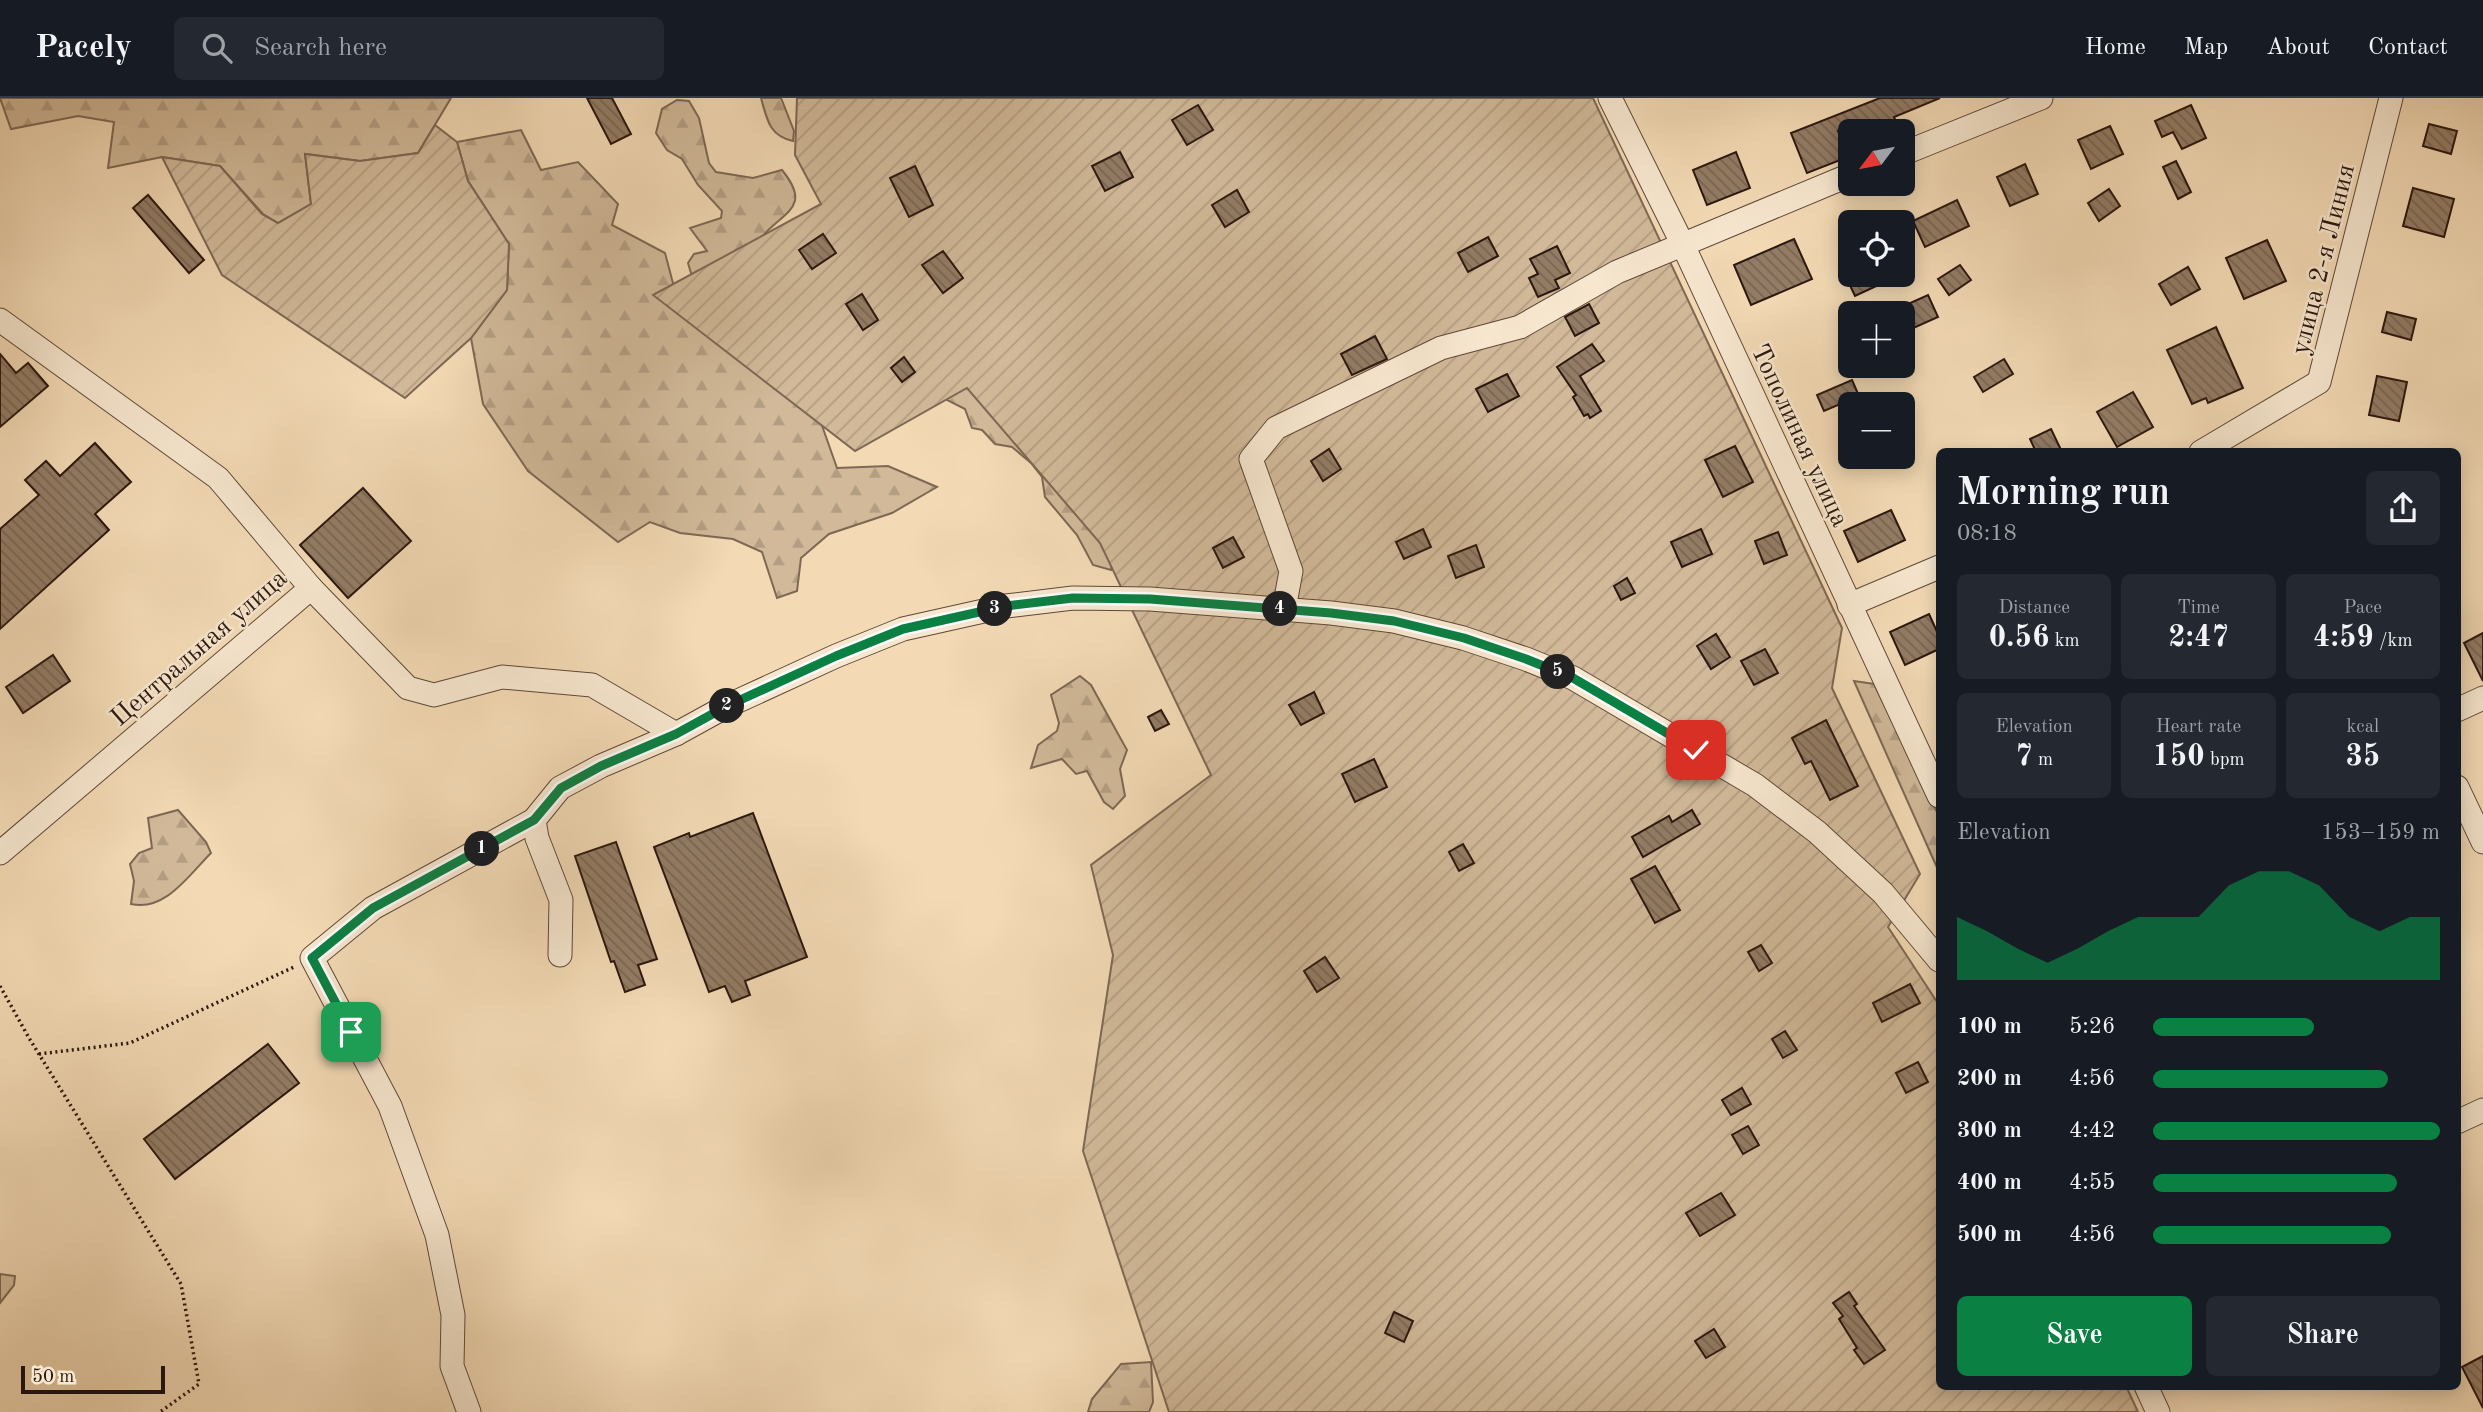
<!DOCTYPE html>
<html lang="en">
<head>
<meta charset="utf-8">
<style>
  :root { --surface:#171b24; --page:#242831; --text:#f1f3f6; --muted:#9ea1a6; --line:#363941; --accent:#0b8043 }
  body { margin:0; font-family:"Old Standard TT",serif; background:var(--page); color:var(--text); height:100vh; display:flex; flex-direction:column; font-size:26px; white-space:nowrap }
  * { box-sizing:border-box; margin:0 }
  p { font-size:23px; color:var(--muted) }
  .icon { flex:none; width:38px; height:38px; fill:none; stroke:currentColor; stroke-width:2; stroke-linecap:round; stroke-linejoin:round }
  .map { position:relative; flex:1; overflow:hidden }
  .drawer { position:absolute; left:1936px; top:350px; width:525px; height:942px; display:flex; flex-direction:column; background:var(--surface); border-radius:10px; box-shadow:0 4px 18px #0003 }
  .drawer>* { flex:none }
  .needle { width:46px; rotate:238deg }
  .buttons { position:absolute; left:1838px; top:21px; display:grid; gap:14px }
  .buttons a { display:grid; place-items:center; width:77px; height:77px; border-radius:10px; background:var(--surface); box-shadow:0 4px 18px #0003; font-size:35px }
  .scale { position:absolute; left:21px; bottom:18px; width:144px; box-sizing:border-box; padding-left:7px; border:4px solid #2c170e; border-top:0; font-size:19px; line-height:24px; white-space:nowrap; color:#2c170e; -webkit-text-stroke:5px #f7e7cf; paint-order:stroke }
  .pin { position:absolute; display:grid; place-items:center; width:60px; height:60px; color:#fff; margin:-30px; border-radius:14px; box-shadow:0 4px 10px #0006 }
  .km { position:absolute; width:35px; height:35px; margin:-18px; border-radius:50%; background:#222; color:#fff; font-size:19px; line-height:35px; text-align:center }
  .round { display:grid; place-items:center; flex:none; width:74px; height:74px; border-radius:10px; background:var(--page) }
  .summary { display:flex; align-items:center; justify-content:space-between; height:119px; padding:0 21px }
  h1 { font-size:38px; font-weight:800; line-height:52px }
  .stats { display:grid; grid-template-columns:repeat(3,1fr); gap:10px; height:119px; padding:7px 21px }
  .stats div { display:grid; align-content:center; border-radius:10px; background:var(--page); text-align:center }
  .stats b { font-size:30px; font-weight:800 }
  .stats small { font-size:19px; font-weight:400 }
  .stats p { font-size:19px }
  .chart { height:196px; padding:14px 21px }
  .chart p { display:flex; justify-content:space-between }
  .chart svg { width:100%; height:126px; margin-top:7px; fill:var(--accent); opacity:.7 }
  .button { display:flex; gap:14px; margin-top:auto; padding:14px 21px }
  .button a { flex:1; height:80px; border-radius:10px; background:var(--accent); color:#fff; font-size:28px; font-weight:800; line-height:80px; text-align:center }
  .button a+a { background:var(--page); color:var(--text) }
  ul { padding:0 21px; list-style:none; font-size:23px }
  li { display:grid; grid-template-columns:112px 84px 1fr; align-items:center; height:52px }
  li i { height:18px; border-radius:9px; background:var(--accent) }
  header { display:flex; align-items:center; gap:42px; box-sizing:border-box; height:98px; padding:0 35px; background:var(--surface); border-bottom:2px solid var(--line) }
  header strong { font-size:33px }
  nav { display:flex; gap:38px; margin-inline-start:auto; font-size:24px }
  .search { width:490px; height:63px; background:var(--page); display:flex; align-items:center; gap:18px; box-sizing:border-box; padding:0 24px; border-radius:10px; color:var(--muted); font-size:26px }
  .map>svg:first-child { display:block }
</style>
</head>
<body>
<header>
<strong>Pacely</strong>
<div class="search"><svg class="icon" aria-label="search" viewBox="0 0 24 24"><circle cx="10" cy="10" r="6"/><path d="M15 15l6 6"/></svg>Search here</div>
<nav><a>Home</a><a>Map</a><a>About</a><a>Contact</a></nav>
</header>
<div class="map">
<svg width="2483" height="1314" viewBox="0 0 2483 1314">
  <defs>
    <pattern id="forest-firs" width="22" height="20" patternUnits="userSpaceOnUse" patternTransform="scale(1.75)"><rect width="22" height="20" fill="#d1b999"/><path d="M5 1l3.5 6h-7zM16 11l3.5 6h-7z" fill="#b49e83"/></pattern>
    <pattern id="garden-furrows" width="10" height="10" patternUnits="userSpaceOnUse" patternTransform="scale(1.75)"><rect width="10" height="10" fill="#d1b999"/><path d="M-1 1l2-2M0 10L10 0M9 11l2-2" fill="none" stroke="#b49e83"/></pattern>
    <pattern id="building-back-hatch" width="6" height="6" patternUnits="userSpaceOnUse" patternTransform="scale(1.75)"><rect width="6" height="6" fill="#937c65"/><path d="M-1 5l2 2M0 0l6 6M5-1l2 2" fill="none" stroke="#786552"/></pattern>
  </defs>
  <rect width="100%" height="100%" fill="#f3dab5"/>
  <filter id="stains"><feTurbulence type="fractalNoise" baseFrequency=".00286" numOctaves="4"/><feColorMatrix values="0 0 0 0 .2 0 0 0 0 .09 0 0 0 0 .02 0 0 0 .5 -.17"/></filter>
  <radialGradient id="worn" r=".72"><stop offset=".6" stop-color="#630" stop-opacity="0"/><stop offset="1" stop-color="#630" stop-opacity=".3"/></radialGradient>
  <g fill="url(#forest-firs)" stroke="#7e6854" stroke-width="2">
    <polygon points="0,0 451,0 418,55 360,63 305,56 311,106 278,125 263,116 220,68 162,59 108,70 114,24 78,18 11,31"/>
    <path d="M 761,0 L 781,0 L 794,33 L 793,43 C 769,38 767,21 761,0 Z"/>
    <path d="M 677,2 L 689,3 L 699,20 L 709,65 L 716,74 L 753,80 L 782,72 C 814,111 781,114 761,140 C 753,150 741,171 731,178 C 723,185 705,186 695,189 L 688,165 L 694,156 L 707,153 L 690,130 L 721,120 L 722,113 L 698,87 L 682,61 L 667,52 L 656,35 L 662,11 Z"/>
    <polygon points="521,32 541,72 578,64 618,106 612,127 665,155 679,208 819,319 837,370 888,368 937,389 892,415 829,436 801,460 797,493 777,500 762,454 733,441 680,435 650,424 618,444 528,373 483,306 471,240 507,192 509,146 468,83 457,44"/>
    <polygon points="951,262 1114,450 1111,472 1093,467 1077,437 1045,399 1042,379 1031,365 1012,349 995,346 982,332 972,330 965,311 947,302"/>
    <polygon points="1080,578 1091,587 1127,652 1120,671 1125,698 1113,711 1104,704 1087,673 1076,676 1062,661 1031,670 1038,647 1057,633 1059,625 1051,597"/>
    <polygon points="1854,583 1874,586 1939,718 1939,774"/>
    <path d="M 178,712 L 206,744 L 211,755 C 189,777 165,814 131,806 L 134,783 L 130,766 L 139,755 L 152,750 L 148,720 Z"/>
    <polygon points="0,1176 15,1178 14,1187 0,1205"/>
    <polygon points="1151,1264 1153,1304 1149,1314 1088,1314 1092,1301 1121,1266"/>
  </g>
  <g fill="url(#garden-furrows)" stroke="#7e6854" stroke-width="2">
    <polygon points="797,0 1593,0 1842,530 1832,590 1920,776 1888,829 1939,907 1939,1288 2126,1288 2138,1314 1169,1314 1083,1053 1113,857 1091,767 1211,677 1100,445 967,290 855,353 653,197 821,106 795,57"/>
    <polygon points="435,27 457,44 468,83 509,146 507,192 471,240 405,300 222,177 162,59 220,68 262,116 278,125 311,106 305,56 360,63 418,55"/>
  </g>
  <g fill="url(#building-back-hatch)" stroke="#2c170e" stroke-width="2">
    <polygon points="587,0 612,0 631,36 611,46"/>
    <polygon points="1880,0 1940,0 1894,19 1897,26 1884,32 1882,27 1868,33 1838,33 1848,59 1807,75 1791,35"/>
    <polygon points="1198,7 1213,32 1187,47 1172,22"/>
    <polygon points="2191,7 2206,40 2182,51 2173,34 2162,39 2155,23"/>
    <polygon points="2429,26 2457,33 2451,56 2423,48"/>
    <polygon points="2110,28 2123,56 2091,71 2078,42"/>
    <polygon points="1120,54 1133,79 1105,93 1092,68"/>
    <polygon points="1736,54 1750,90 1707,107 1693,72"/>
    <polygon points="2176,63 2191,94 2178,101 2163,69"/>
    <polygon points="2025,66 2038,96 2010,108 1997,79"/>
    <polygon points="915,68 933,107 909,119 890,80"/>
    <polygon points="2413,90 2454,101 2444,139 2403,128"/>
    <polygon points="2109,91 2120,108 2099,123 2088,105"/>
    <polygon points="1237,92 1249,114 1225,129 1212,107"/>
    <polygon points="148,97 204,162 189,175 133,110"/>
    <polygon points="1957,102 1969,128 1925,149 1913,123"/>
    <polygon points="823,136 836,155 812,171 799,152"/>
    <polygon points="1488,139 1498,158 1468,174 1458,155"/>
    <polygon points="1794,141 1812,181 1751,207 1734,167"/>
    <polygon points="2267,142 2286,183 2244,201 2226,160"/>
    <polygon points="1557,148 1570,175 1555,182 1559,190 1538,199 1529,180 1538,176 1530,161"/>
    <polygon points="943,153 963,180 943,195 922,167"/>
    <polygon points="1960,167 1971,182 1949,197 1938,181"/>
    <polygon points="2188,169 2200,191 2171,207 2159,186"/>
    <polygon points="1845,177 1900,177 1855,198"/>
    <polygon points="862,196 878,222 863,232 846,206"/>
    <polygon points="1928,197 1938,219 1909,232 1899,210"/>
    <polygon points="1589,206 1599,225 1575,238 1565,219"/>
    <polygon points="2387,214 2416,221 2411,242 2382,234"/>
    <polygon points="2216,229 2243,290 2208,305 2206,300 2192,306 2167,252"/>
    <polygon points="1375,238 1387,261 1352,277 1341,256"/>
    <polygon points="1592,246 1604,263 1580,278 1601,313 1590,320 1588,316 1584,318 1573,299 1576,297 1557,269"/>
    <polygon points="0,256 16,275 28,265 48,288 0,329"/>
    <polygon points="904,259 915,274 902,284 891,270"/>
    <polygon points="2004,261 2013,276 1983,294 1974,279"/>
    <polygon points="1507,276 1519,298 1488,314 1476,291"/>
    <polygon points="2377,278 2407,284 2399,323 2369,317"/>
    <polygon points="1852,282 1859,298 1824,313 1817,297"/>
    <polygon points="2133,294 2153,329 2117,349 2097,314"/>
    <polygon points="2051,331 2062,354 2036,354 2030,341"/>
    <polygon points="95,345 131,384 95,416 109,432 0,531 0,431 39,397 25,382 46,363 60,378"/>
    <polygon points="1735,348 1753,384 1723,399 1705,362"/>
    <polygon points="1329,351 1341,371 1323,383 1311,363"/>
    <polygon points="363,390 411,443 348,500 300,447"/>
    <polygon points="1891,412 1905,442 1858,464 1844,433"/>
    <polygon points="1423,431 1431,449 1404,461 1396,444"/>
    <polygon points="1701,431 1712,456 1682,469 1671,444"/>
    <polygon points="1778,434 1787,457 1764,466 1755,443"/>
    <polygon points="1233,439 1244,459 1223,470 1213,450"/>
    <polygon points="1476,447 1484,469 1456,480 1448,458"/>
    <polygon points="1627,480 1635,495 1621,502 1614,488"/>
    <polygon points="1929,516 1939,538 1939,551 1905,567 1890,534"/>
    <polygon points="2483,535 2483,583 2464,545"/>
    <polygon points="1716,536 1730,559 1711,571 1697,548"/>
    <polygon points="1765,551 1778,575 1754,587 1741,563"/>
    <polygon points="53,557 70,583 23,615 6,589"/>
    <polygon points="1314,594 1324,615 1301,627 1289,607"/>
    <polygon points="1161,612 1169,626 1155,633 1148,619"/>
    <polygon points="1826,622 1858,688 1830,702 1811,663 1805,666 1792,640"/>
    <polygon points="1374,661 1387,689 1355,704 1342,676"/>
    <polygon points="1692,712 1700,726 1643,759 1632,739 1669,718 1672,724"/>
    <polygon points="753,715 807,859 745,883 750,897 732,904 725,888 709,894 654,749 689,735 690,739"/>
    <polygon points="616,744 657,861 638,867 645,887 625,894 614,863 611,864 575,758"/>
    <polygon points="1463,746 1474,765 1459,773 1449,754"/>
    <polygon points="1655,768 1680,812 1655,825 1631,781"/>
    <polygon points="1761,847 1772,865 1759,873 1748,854"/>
    <polygon points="1325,859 1339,880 1317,894 1304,873"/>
    <polygon points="1910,886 1920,905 1882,924 1873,905"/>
    <polygon points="1785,933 1797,952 1783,960 1772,941"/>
    <polygon points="268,946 299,985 175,1081 144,1041"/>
    <polygon points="1918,964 1928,984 1906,995 1896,975"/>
    <polygon points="1742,990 1751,1006 1731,1017 1722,1002"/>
    <polygon points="1748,1028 1759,1047 1743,1056 1732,1037"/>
    <polygon points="1721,1095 1735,1117 1700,1138 1686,1115"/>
    <polygon points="1849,1194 1857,1206 1854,1208 1885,1252 1864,1266 1854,1252 1857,1250 1839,1221 1843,1218 1833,1205"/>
    <polygon points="1394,1214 1413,1223 1404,1244 1385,1235"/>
    <polygon points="1714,1231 1725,1249 1706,1260 1695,1243"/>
    <polygon points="2483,1258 2483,1310 2462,1269"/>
  </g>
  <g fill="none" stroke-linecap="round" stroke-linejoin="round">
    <defs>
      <g id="minor">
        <polyline points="1610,0 1682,145 1939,698"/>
        <polyline points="1902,56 2041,0"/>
        <polyline points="0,222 218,380 311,490 408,590 434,597 502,579 592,587 676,636"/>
        <polyline points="2201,354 2319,284 2391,0"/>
        <polyline points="1849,507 1939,469"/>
        <polyline points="1284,511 1291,473 1251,361 1276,330 1441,250 1520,229 1617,174 1850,77"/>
        <polyline points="2457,612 2483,600"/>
        <polyline points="2457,689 2483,744"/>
        <polyline points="0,755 311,490"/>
        <polyline points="560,857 561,802 537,740 534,722 560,690 601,668 676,636 727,608 836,558 903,531 1006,508 1073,500 1150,501 1331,515 1394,523 1463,540 1526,561 1573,580 1755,687 1817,734 1883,795 1939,862"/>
        <polyline points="2457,1024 2483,1012"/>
        <polyline points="2146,1288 2158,1314"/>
        <polyline points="469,1314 452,1268 453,1217 437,1137 390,1008 312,860 373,810 534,722"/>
      </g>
    </defs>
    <use href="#minor" stroke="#5e4838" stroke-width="25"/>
    <g stroke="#2c170e" stroke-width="3.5" stroke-dasharray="2 3.5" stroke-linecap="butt">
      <polyline points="0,888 29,940 181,1186 199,1286 160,1314"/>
      <polyline points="39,956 130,945 294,869"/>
    </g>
    <use href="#minor" stroke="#f7e7cf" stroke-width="23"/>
  </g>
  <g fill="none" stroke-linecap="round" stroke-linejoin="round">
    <defs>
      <polyline id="route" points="351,934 312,860 373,810 534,722 561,690 601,668 676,636 727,608 836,558 903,531 1006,508 1073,500 1150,501 1331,515 1394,523 1464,540 1526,561 1573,580 1696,652"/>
    </defs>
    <use href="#route" stroke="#fff" stroke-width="14"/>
    <use href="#route" stroke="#0b8043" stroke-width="9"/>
  </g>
  <g text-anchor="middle" stroke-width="5" stroke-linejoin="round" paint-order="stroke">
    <g font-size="26" fill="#2c170e" stroke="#f7e7cf">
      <text transform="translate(2322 161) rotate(-76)" y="9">улица 2-я Линия</text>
      <text transform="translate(1801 337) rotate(65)" y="9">Тополиная улица</text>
      <text transform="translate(198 549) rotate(-41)" y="9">Центральная улица</text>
    </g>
  </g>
  <rect width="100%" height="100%" filter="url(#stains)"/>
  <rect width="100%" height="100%" fill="url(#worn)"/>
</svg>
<div class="buttons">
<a><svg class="needle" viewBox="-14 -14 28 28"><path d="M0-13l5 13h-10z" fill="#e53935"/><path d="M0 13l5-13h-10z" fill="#9ea1a6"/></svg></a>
<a><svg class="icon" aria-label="locate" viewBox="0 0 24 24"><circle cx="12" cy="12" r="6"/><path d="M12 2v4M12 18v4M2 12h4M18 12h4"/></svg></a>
<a>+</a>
<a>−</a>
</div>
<div class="scale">50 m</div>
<div class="pin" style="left:351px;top:934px;background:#1e9e55"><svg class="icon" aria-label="arrive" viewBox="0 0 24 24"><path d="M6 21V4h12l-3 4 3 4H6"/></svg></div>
<div class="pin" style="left:1696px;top:652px;background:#d93025"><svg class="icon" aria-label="check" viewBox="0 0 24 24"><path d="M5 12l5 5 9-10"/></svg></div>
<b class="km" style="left:482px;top:751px">1</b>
<b class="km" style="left:727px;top:608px">2</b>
<b class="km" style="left:995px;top:511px">3</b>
<b class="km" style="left:1280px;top:511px">4</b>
<b class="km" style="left:1558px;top:574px">5</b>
<section class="drawer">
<div class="summary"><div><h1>Morning run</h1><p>08:18</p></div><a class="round"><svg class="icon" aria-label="share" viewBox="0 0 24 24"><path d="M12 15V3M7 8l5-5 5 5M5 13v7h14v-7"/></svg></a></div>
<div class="stats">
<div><p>Distance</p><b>0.56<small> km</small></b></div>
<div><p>Time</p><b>2:47</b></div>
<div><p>Pace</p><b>4:59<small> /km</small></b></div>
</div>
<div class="stats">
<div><p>Elevation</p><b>7<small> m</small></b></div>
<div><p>Heart rate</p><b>150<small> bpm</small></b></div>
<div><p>kcal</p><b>35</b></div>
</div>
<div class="chart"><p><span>Elevation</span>153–159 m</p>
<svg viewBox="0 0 160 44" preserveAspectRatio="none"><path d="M0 44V22L10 27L20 33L30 38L40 33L50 27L60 22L70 22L80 22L90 11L100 6L110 6L120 11L130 22L140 27L150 22L160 22V44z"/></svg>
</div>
<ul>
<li><b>100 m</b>5:26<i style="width:56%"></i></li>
<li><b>200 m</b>4:56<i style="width:82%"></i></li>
<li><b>300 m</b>4:42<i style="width:100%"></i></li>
<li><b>400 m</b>4:55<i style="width:85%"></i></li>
<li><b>500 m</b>4:56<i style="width:83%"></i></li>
</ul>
<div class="button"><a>Save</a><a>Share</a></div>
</section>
</div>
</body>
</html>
